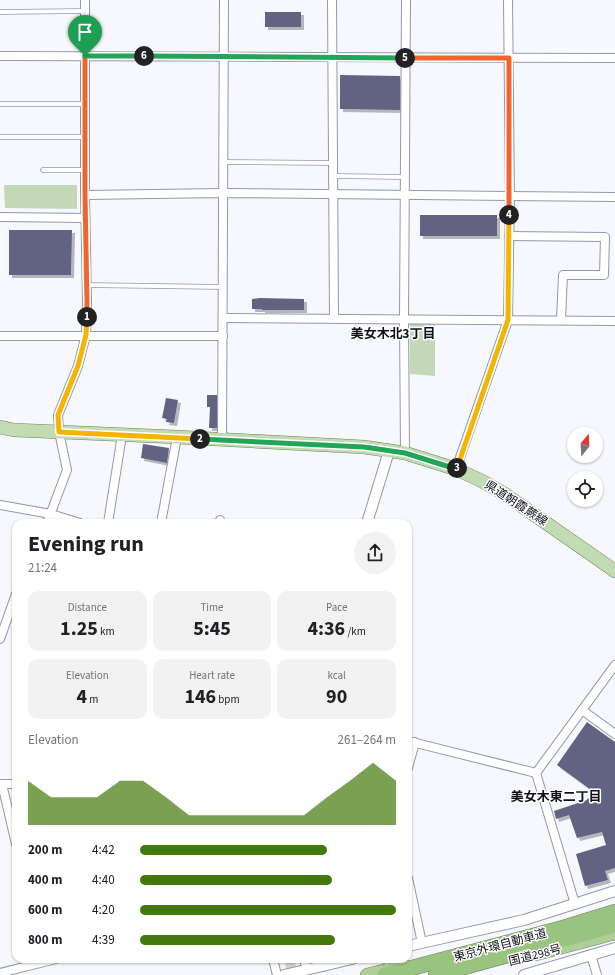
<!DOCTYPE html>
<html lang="en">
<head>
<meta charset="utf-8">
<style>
  :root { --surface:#fff; --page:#f2f2f2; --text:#202124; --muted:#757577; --accent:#43790a }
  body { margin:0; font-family:"Source Sans 3","Noto Sans JP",sans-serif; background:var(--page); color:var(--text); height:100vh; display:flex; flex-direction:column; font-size:15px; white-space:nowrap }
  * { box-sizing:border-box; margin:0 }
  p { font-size:13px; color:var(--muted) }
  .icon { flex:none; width:22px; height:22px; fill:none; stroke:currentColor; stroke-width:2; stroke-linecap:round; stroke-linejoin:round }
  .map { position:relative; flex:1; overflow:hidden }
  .details { position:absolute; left:12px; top:519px; width:400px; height:444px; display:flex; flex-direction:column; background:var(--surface); border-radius:12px; box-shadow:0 1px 3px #0004 }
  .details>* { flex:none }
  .needle { width:26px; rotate:18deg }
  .buttons { position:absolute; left:567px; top:427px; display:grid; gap:8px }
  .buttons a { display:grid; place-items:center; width:36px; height:36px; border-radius:50%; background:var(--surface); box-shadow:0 1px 3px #0004; font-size:20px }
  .pin { position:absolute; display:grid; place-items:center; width:34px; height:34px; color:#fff; margin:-41px -17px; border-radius:50% 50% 50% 0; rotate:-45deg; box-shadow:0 0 4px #0007 }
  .pin .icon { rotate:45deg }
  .km { position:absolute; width:20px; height:20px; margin:-10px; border-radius:50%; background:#222; color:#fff; font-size:11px; line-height:20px; text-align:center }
  .round { display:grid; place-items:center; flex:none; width:42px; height:42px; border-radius:21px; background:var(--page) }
  .overview { display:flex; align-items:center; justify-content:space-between; height:68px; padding:0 16px }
  h1 { font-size:22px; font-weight:700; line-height:30px }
  .metrics { display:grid; grid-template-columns:repeat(3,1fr); gap:6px; height:68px; padding:4px 16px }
  .metrics div { display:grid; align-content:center; border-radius:10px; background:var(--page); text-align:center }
  .metrics b { font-size:20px; font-weight:700 }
  .metrics small { font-size:11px; font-weight:400 }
  .metrics p { font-size:11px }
  .chart { height:112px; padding:8px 16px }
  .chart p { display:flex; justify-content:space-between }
  .chart svg { width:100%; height:72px; margin-top:4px; fill:var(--accent); opacity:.7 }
  ul { padding:0 16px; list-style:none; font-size:13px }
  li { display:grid; grid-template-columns:64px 48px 1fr; align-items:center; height:30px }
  li i { height:10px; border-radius:5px; background:var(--accent) }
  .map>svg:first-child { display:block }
</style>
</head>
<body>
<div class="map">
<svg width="615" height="975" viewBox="0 0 615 975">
  <defs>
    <filter id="shadow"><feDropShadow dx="3" dy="3" stdDeviation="0" flood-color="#0004"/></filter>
  </defs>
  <rect width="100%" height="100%" fill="#f7f8fd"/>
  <g fill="#c4d8b8">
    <polygon points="4,185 77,185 77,209 5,208"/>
    <polygon points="435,321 435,376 410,374 410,322"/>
  </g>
  <g fill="#626382" filter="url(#shadow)">
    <rect x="265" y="12" width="36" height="15"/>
    <polygon points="340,75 400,76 400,110 340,109"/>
    <rect x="420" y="215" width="77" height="21"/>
    <polygon points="9,230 72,230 71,275 9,275"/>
    <polygon points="260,298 304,299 304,310 262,310 262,309 252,309 252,299"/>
    <polygon points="207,395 217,395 217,428 209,428 210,407 207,407"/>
    <polygon points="166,398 178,400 174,423 166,422 167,419 162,418"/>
    <polygon points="143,444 169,448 167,463 141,458"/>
    <polygon points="587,722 615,742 615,868 605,871 608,880 585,886 576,854 606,845 602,832 577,838 569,815 556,819 554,811 587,800 587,799 598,795 557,765"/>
  </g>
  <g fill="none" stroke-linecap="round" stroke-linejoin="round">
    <polyline stroke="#d4d5db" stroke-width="10" stroke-dasharray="10 5" stroke-linecap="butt" points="289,959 293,975"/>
    <defs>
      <g id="service">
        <polyline points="0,12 85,11"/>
        <polyline points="0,104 85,104"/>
        <polyline points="0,137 85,137"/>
        <polyline points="223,162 333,163"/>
        <polyline points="43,170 85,170"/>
        <polyline points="333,176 405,177"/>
        <polyline points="87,285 223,287"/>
      </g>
      <g id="minor">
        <polyline points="332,0 334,318"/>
        <polyline points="0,56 615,58"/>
        <polyline points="85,195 223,193 615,197"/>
        <polyline points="0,217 85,218"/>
        <polyline points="509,236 605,237 604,275 563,275 561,320"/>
        <polyline points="223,318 615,321"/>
        <polyline points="0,336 223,336"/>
        <polyline points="222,440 224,0"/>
        <polyline points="405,453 404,319 406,0"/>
        <polyline points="456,469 508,320 510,197 508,0"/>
        <polyline points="0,505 51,514 80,523"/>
        <polyline points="47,523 67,470 59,432 58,415 78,366 86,335 87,301 85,195 85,0"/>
        <polyline points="108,523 122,435"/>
        <polyline points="161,523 177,437"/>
        <polyline points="219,523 220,520"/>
        <polyline points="0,639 16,594"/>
        <polyline points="582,710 615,734"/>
        <polyline points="408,741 536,773"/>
        <polyline points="408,768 415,742"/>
        <polyline points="0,784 16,784"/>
        <polyline points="2,784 16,844"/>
        <polyline points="408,878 422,943"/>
        <polyline points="575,904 536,773 615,665"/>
        <polyline points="591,955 597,975"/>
        <polyline points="273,959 277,975"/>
        <polyline points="304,959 307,970"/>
        <polyline points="0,973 56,959"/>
      </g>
      <g id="tertiary">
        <polyline points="367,523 389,451"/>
        <polyline points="408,946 524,920 615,891"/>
        <polyline points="387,959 404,965"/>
        <polyline points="284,975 352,959"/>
        <polyline points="524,975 615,948"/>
      </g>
      <polyline id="primary" points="0,427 14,430 177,437 364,447 405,453 456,469 482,481 503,493 615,571"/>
      <g id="trunk">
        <polyline points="536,954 615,933"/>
        <polyline points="367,975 395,968"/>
      </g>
      <g id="motorway">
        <polyline points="385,975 563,928 615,912"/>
        <polyline points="436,975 615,925"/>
      </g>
    </defs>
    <use href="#service" stroke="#9596af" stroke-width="5.5"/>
    <use href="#minor" stroke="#9596af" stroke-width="10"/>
    <use href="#tertiary" stroke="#9596af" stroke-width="12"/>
    <use href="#primary" stroke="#6a845c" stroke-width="14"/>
    <use href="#trunk" stroke="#6a845c" stroke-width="14"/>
    <use href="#motorway" stroke="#6a845c" stroke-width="16"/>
    <use href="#service" stroke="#fff" stroke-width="4"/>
    <use href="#minor" stroke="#fff" stroke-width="8"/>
    <use href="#tertiary" stroke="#fff" stroke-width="10"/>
    <use href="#primary" stroke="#c2dbb3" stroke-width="13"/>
    <use href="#trunk" stroke="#aecf9a" stroke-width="13"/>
    <use href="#motorway" stroke="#9ac380" stroke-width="15"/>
  </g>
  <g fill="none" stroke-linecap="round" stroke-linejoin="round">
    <defs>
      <polyline id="split-1" points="85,56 85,195 87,301 87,317"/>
      <polyline id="split-2" points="87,317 86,335 78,366 58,415 59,432 200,439"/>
      <polyline id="split-3" points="200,439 364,447 405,453 456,469 457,468"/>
      <polyline id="split-4" points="457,468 508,320 509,215"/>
      <polyline id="split-5" points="405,58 509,58 509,215"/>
      <polyline id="split-6" points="144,56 405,58"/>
      <polyline id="split-7" points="85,56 144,56"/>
    </defs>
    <use href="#split-1" stroke="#fff" stroke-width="8"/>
    <use href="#split-2" stroke="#fff" stroke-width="8"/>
    <use href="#split-3" stroke="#fff" stroke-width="8"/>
    <use href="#split-4" stroke="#fff" stroke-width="8"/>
    <use href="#split-5" stroke="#fff" stroke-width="8"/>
    <use href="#split-6" stroke="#fff" stroke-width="8"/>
    <use href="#split-7" stroke="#fff" stroke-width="8"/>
    <use href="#split-1" stroke="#f0652b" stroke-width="5"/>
    <use href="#split-2" stroke="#f5b400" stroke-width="5"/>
    <use href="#split-3" stroke="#22a559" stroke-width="5"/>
    <use href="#split-4" stroke="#f5b400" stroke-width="5"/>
    <use href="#split-5" stroke="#f0652b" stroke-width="5"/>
    <use href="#split-6" stroke="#22a559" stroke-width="5"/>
    <use href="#split-7" stroke="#22a559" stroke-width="5"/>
  </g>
  <g text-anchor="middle" stroke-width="3" stroke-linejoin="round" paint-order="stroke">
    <g font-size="12" fill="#101019" stroke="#fff">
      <text transform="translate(516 503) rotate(33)" y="4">県道朝霞蕨線</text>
      <text transform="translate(500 945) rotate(-15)" y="4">東京外環自動車道</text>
      <text transform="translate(535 955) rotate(-14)" y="4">国道298号</text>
    </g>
    <g font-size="13" font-weight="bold" fill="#101019" stroke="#fff">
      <text x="393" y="338">美女木北3丁目</text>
      <text x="556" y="801">美女木東二丁目</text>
    </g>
  </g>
</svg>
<div class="buttons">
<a><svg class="needle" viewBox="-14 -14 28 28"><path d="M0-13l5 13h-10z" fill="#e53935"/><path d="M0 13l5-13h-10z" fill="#757577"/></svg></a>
<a><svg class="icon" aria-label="locate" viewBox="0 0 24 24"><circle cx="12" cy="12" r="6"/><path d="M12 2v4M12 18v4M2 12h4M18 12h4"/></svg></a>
</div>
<div class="pin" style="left:85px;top:56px;background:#1e9e55"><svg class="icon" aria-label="arrive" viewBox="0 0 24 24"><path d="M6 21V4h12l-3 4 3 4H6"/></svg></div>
<b class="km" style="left:87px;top:317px">1</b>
<b class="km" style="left:200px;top:439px">2</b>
<b class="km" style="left:457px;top:468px">3</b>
<b class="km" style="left:509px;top:215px">4</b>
<b class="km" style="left:405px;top:58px">5</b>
<b class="km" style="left:144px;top:56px">6</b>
<section class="details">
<div class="overview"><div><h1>Evening run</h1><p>21:24</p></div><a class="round"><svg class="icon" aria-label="share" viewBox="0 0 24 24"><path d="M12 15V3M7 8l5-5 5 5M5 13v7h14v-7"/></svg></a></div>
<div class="metrics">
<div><p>Distance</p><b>1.25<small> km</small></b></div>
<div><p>Time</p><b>5:45</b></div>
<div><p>Pace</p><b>4:36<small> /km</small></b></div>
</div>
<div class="metrics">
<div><p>Elevation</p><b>4<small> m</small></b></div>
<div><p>Heart rate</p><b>146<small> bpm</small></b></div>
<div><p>kcal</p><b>90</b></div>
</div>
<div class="chart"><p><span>Elevation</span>261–264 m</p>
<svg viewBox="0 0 160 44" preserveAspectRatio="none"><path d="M0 44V17L10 27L20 27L30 27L40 17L50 17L60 27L70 38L80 38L90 38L100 38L110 38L120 38L130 27L140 17L150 6L160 17V44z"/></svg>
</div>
<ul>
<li><b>200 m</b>4:42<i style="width:73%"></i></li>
<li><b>400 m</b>4:40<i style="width:75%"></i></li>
<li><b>600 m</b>4:20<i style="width:100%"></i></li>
<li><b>800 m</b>4:39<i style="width:76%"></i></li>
</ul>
</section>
</div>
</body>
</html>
